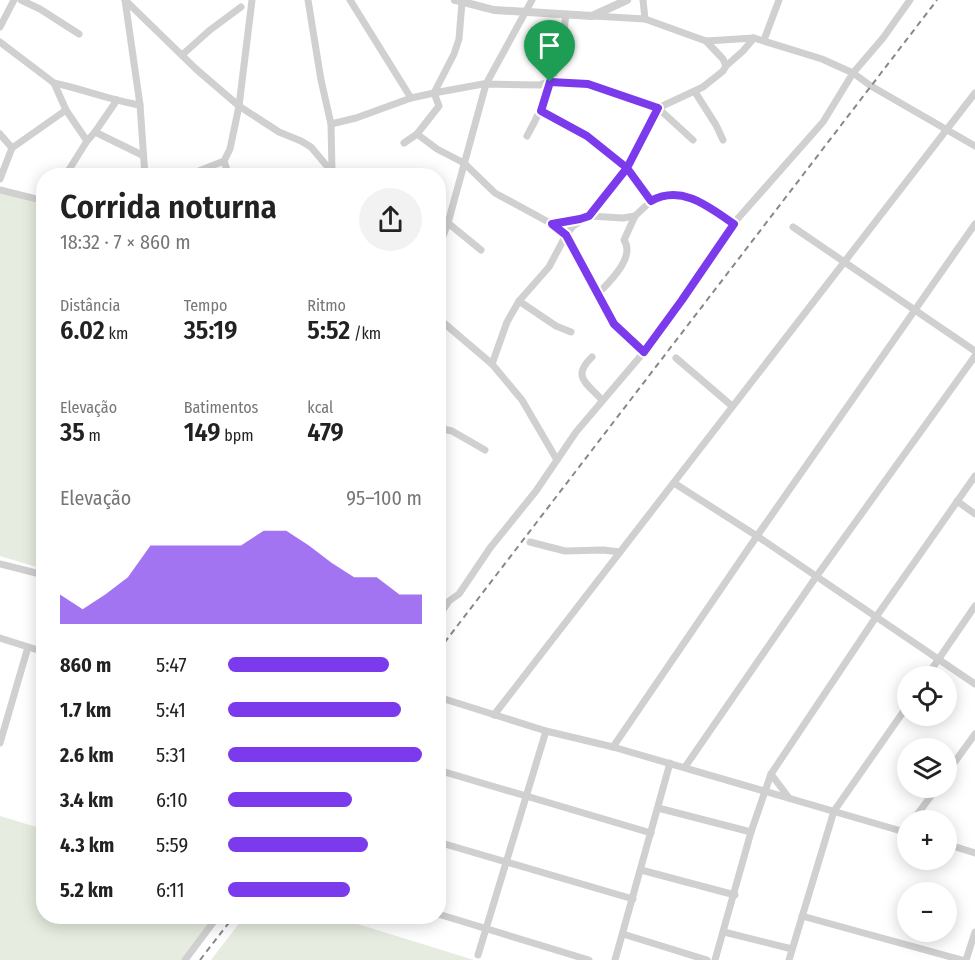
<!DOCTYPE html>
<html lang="pt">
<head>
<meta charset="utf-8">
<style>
  :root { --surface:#fff; --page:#f2f2f2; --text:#222; --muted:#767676; --accent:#7c3aed }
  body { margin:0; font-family:"Fira Sans Condensed",sans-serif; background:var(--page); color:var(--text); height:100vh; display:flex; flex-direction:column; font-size:22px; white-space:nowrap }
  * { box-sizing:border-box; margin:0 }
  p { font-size:20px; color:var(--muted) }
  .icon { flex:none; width:33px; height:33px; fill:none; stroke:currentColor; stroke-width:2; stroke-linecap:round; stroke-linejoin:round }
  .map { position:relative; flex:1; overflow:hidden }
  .details { position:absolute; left:36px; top:168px; width:410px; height:756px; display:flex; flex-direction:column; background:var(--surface); border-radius:24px; box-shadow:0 3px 15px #0003 }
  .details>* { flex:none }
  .buttons { position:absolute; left:897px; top:666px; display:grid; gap:12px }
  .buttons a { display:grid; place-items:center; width:60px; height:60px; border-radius:50%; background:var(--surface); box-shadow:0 3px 15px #0003; font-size:30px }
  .pin { position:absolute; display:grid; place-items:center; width:51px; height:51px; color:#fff; margin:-62px -26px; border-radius:50% 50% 50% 0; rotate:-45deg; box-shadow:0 0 6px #0007 }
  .pin .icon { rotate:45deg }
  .round { display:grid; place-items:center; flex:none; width:63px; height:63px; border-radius:32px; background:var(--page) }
  .summary { display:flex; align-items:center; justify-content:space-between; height:102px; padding:0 24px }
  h1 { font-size:33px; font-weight:600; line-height:45px }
  .stats { display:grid; grid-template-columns:repeat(3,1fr); gap:9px; height:102px; padding:6px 24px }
  .stats div { display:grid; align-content:center }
  .stats b { font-size:26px; font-weight:600 }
  .stats small { font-size:16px; font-weight:400 }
  .stats p { font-size:16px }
  .chart { height:168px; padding:12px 24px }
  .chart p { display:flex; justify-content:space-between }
  .chart svg { width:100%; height:108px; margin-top:6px; fill:var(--accent); opacity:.7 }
  ul { padding:0 24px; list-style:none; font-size:20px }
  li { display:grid; grid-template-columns:96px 72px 1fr; align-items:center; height:45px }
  li i { height:15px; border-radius:8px; background:var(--accent) }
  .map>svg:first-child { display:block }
</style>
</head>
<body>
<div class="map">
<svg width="975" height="960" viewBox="0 0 975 960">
  <rect width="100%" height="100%" fill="#fff"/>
  <g fill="#e6ecdf">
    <polygon points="0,193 43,205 43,569 0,556"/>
    <polygon points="0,816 43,829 44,916 215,917 181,960 0,960"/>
    <polygon points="244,917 335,917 474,960 211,960"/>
  </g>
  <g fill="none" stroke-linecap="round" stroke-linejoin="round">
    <g stroke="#d0d0d0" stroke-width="7">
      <polyline points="21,0 40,9 79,34"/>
      <polyline points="125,0 196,69 239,106 279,132 301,141 311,147 332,172"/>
      <polyline points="125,0 140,105 145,176"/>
      <polyline points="308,0 321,80 331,124 332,172"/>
      <polyline points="350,0 411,98"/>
      <polyline points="643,0 645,19 706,41 754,38 822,59 853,73 871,86 975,146"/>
      <polyline points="594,16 645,19"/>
      <polyline points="0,27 14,0"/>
      <polyline points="764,40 779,0"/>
      <polyline points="0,42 54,83 66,110 87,141 95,132 142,155"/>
      <polyline points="182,55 210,30 241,7"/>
      <polyline points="726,66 743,51 754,38"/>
      <path d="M 54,83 C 83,89 110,100 140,105"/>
      <polyline points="695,92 716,125 723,140"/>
      <path d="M 541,111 C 571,128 602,142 626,168 C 635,177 643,190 651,201 C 682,184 708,207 733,224"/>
      <polyline points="331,124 356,118 411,98 434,93 483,84 539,85 554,81 588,84 658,108 693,140"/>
      <polyline points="95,132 117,100"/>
      <polyline points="0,134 12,148"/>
      <polyline points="417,134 437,149 464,163 495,193 552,224 566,235 614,324 644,352"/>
      <path d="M 527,136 C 548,99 561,57 566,15"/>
      <polyline points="404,143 417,134 439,106 434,93 454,54 459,39 462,2"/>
      <polyline points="65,176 87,141"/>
      <polyline points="186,176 224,161"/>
      <polyline points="229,176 224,161 230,149 239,106 252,0"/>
      <polyline points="0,179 12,148 66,110"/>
      <polyline points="0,190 44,201"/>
      <polyline points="589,216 627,168 658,108 703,87 723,71 726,66 723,59 706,41"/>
      <polyline points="448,223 481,250"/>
      <polyline points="552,224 578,220"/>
      <polyline points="793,227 975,351"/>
      <polyline points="438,249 448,223 486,84 532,0"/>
      <path d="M 597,295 C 608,283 636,258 624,240 L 635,216"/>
      <polyline points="519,301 556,326 571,332"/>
      <polyline points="438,318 492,364 522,400 557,460"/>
      <path d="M 592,357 C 571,377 587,383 602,400"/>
      <polyline points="676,358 732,406"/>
      <polyline points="492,364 507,322 519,301 549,267 566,235 573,226 589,216 623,218 635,216 651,201"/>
      <polyline points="438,428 452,431 485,450"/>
      <polyline points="674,483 757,536 975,684"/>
      <polyline points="957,501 975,514"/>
      <polyline points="530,542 565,551 603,550 620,552"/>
      <polyline points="0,564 44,575"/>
      <polyline points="438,617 449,601 459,594 490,548 536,491 576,432 644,352 682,300 733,224 823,122 853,73 883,38 910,0"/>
      <polyline points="0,638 44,652"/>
      <polyline points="927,676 975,606"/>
      <polyline points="438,697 546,731 613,747 908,833"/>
      <polyline points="494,715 975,93"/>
      <polyline points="0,743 28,647"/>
      <polyline points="613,747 757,536 975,224"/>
      <polyline points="685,767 816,577 975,356"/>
      <polyline points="438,770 651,833"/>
      <polyline points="771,774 789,798"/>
      <polyline points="946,774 975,734"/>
      <polyline points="658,808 751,832"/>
      <polyline points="913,820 937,788"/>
      <polyline points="40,827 44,818"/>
      <polyline points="438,842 633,899"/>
      <polyline points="946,844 975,853"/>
      <polyline points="641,870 735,895"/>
      <polyline points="438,914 589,960"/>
      <polyline points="802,916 962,960"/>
      <polyline points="724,932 792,949"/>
      <polyline points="623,934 707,960"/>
      <polyline points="478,955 546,731"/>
      <polyline points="185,960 218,916"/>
      <polyline points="615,960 670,763"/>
      <polyline points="715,960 751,832 771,774 876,617 975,476"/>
      <polyline points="789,960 834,811 908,705"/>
      <polyline points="966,960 975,932"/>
    </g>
    <polyline stroke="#d0d0d0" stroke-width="8" points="455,0 494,10 592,16 627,0"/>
    <g stroke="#888" stroke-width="2" stroke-dasharray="6 4.5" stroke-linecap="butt">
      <polyline points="438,651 937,0"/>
      <polyline points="200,960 234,916"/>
    </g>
  </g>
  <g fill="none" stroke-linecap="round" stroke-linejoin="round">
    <defs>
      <path id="route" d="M 550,82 L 541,111 L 587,136 L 627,168 L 589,216 L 580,219 L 552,224 L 566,235 L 614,324 L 644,352 L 682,300 L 734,224 C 709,207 682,184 651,201 L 627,168 L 658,108 L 588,84 L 550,82"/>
    </defs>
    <use href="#route" stroke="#fff" stroke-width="12"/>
    <use href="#route" stroke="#7c3aed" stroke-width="8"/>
  </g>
</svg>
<div class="buttons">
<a><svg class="icon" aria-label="locate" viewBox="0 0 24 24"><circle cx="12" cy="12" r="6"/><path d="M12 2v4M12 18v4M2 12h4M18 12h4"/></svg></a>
<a><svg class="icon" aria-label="layers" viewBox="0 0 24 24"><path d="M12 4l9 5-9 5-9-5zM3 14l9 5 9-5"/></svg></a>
<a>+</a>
<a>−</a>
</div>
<div class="pin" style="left:550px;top:82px;background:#1e9e55"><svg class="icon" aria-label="arrive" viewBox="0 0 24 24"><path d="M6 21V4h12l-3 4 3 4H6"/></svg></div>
<section class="details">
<div class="summary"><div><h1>Corrida noturna</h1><p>18:32 · 7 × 860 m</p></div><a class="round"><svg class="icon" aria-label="share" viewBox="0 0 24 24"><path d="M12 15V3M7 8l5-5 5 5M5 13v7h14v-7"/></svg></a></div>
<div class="stats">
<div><p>Distância</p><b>6.02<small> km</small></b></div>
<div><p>Tempo</p><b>35:19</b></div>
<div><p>Ritmo</p><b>5:52<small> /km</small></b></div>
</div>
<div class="stats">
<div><p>Elevação</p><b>35<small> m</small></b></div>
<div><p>Batimentos</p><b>149<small> bpm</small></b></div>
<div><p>kcal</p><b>479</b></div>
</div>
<div class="chart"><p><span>Elevação</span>95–100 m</p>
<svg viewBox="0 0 160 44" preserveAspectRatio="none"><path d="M0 44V32L10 38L20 32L30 25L40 12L50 12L60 12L70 12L80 12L90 6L100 6L110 12L120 19L130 25L140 25L150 32L160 32V44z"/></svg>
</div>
<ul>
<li><b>860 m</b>5:47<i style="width:83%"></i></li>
<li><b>1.7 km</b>5:41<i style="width:89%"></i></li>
<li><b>2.6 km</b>5:31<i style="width:100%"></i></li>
<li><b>3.4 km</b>6:10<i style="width:64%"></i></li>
<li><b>4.3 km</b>5:59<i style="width:72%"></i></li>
<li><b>5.2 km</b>6:11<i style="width:63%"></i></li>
</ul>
</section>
</div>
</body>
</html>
